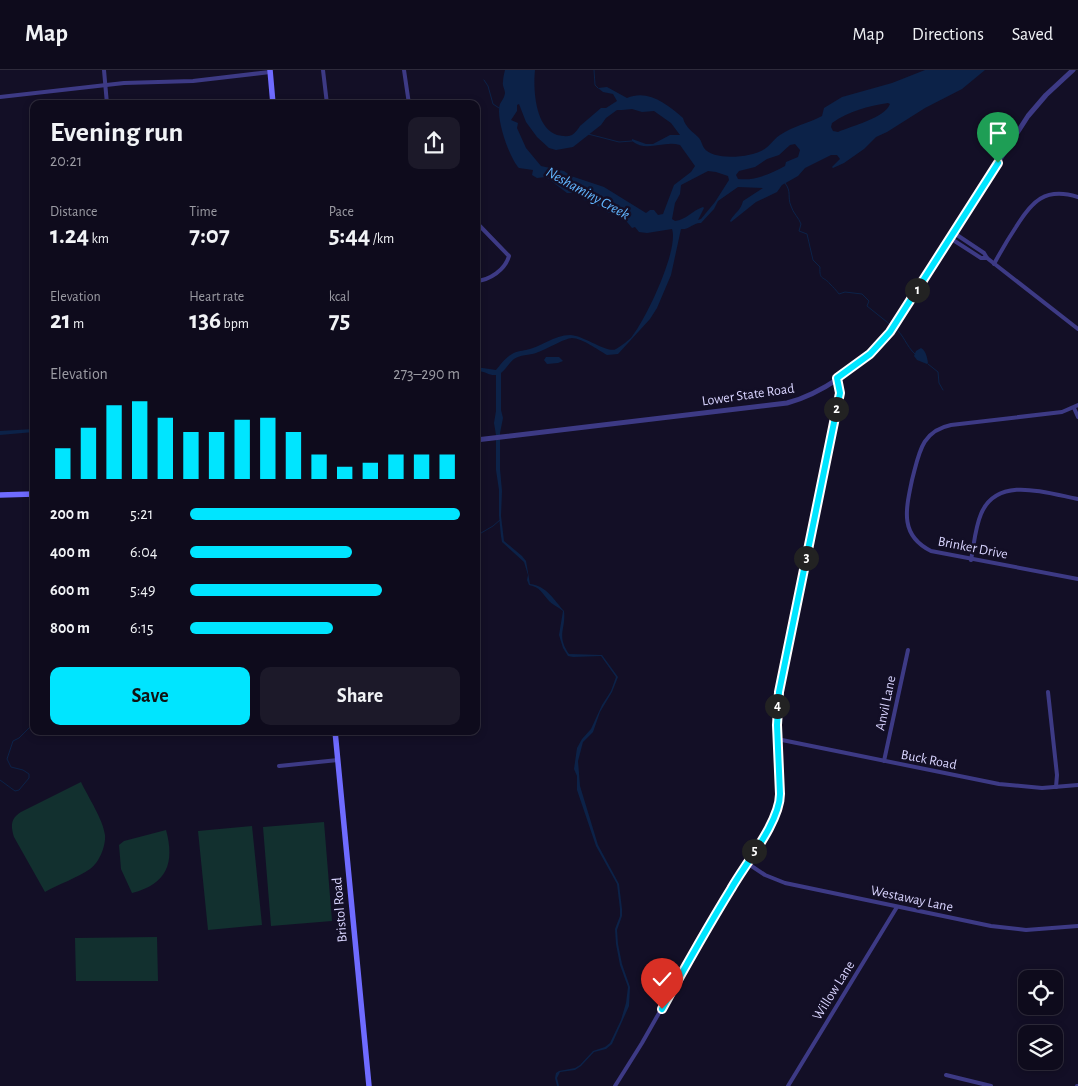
<!DOCTYPE html>
<html lang="en">
<head>
<meta charset="utf-8">
<style>
  :root { --surface:#0e0b1c; --page:#1c1929; --text:#f1f3f6; --muted:#9b9ba3; --line:#2e2b3b; --accent:#00e5ff }
  body { margin:0; font-family:"Alegreya Sans",sans-serif; background:var(--page); color:var(--text); height:100vh; display:flex; flex-direction:column; font-size:19px; white-space:nowrap }
  * { box-sizing:border-box; margin:0 }
  p { font-size:16px; color:var(--muted) }
  .icon { flex:none; width:28px; height:28px; fill:none; stroke:currentColor; stroke-width:2; stroke-linecap:round; stroke-linejoin:round }
  .map { position:relative; flex:1; overflow:hidden }
  .panel { position:absolute; left:30px; top:30px; width:450px; height:635px; display:flex; flex-direction:column; background:var(--surface); border-radius:10px; box-shadow:0 2px 8px #0003,0 0 0 1px var(--line) }
  .panel>* { flex:none }
  .fabs { position:absolute; left:1018px; top:900px; display:grid; gap:10px }
  .fabs a { display:grid; place-items:center; width:45px; height:45px; border-radius:10px; background:var(--surface); box-shadow:0 2px 8px #0003,0 0 0 1px var(--line); font-size:25px }
  .pin { position:absolute; display:grid; place-items:center; width:42px; height:42px; color:#fff; margin:-51px -21px; border-radius:50% 50% 50% 0; rotate:-45deg; box-shadow:0 0 5px #0007 }
  .pin .icon { rotate:45deg }
  .km { position:absolute; width:25px; height:25px; margin:-12px; border-radius:50%; background:#222; color:#fff; font-size:14px; line-height:25px; text-align:center }
  .round { display:grid; place-items:center; flex:none; width:52px; height:52px; border-radius:10px; background:var(--page) }
  .summary { display:flex; align-items:center; justify-content:space-between; height:85px; padding:0 20px }
  h1 { font-size:28px; font-weight:600; line-height:38px }
  .stats { display:grid; grid-template-columns:repeat(3,1fr); gap:8px; height:85px; padding:5px 20px }
  .stats div { display:grid; align-content:center }
  .stats b { font-size:25px; font-weight:600 }
  .stats small { font-size:14px; font-weight:400 }
  .stats p { font-size:14px }
  .chart { height:140px; padding:10px 20px }
  .chart p { display:flex; justify-content:space-between }
  .chart svg { width:100%; height:90px; margin-top:5px; stroke:var(--accent); stroke-width:6 }
  .primary-button { display:flex; gap:10px; margin-top:auto; padding:10px 20px }
  .primary-button a { flex:1; height:58px; border-radius:10px; background:var(--accent); color:#111; font-size:20px; font-weight:600; line-height:58px; text-align:center }
  .primary-button a+a { background:var(--page); color:var(--text) }
  ul { padding:0 20px; list-style:none; font-size:16px }
  li { display:grid; grid-template-columns:80px 60px 1fr; align-items:center; height:38px }
  li i { height:12px; border-radius:6px; background:var(--accent) }
  header { display:flex; align-items:center; gap:30px; box-sizing:border-box; height:70px; padding:0 25px; background:var(--surface); border-bottom:1px solid var(--line) }
  header strong { font-size:24px }
  nav { display:flex; gap:28px; margin-inline-start:auto; font-size:18px }
  .map>svg:first-child { display:block }
</style>
</head>
<body>
<header>
<strong>Map</strong>
<nav><a>Map</a><a>Directions</a><a>Saved</a></nav>
</header>
<div class="map">
<svg width="1078" height="1016" viewBox="0 0 1078 1016">
  <rect width="100%" height="100%" fill="#130f26"/>
  <g fill="#12302f">
    <path d="M 81,712 C 88,727 103,749 105,765 C 106,776 99,793 90,799 C 77,808 59,814 45,822 L 14,767 C 11,756 10,749 21,742 Z"/>
    <polygon points="324,752 332,851 271,856 263,757"/>
    <polygon points="252,756 262,855 208,860 198,761"/>
    <path d="M 166,760 C 175,793 167,814 132,823 L 121,799 L 119,775 L 124,771 Z"/>
    <polygon points="157,867 158,911 76,911 75,868"/>
  </g>
  <g fill="#0c2248" fill-rule="evenodd">
    <path d="M 505,0 L 535,0 C 533,19 535,58 557,65 C 562,66 567,67 572,65 C 575,63 578,59 580,56 C 587,50 594,44 601,38 L 606,38 L 617,31 L 613,24 L 603,22 L 598,18 L 607,17 L 627,28 C 648,19 667,34 683,48 C 685,57 693,62 699,68 C 702,72 702,75 704,78 C 714,92 755,87 766,78 C 771,74 775,68 780,65 C 793,56 809,53 822,46 L 824,38 L 842,27 L 892,13 L 925,0 L 985,0 L 962,19 L 925,38 L 887,62 L 876,67 L 864,79 L 844,93 L 833,98 L 832,97 L 840,89 L 837,85 L 831,85 L 805,98 L 798,106 L 782,115 L 777,122 L 756,132 L 731,152 L 730,151 C 735,142 740,142 743,131 L 763,118 L 738,117 L 718,131 L 714,139 L 701,153 C 694,152 689,160 681,159 L 671,205 L 657,238 L 650,249 L 618,284 L 607,285 C 598,280 582,268 572,268 C 565,268 545,280 536,283 C 530,285 519,285 514,289 C 510,292 506,299 501,303 L 501,340 L 503,348 L 500,363 L 500,399 L 502,421 L 501,446 L 504,471 L 522,486 L 526,491 L 530,514 C 547,516 554,530 564,541 C 566,560 556,565 569,584 L 602,585 L 618,607 L 612,622 L 600,642 L 593,662 L 583,672 L 578,691 L 580,716 L 598,775 L 619,814 L 622,839 L 622,846 L 617,860 L 618,874 L 622,894 L 630,917 L 629,936 L 612,974 L 606,979 L 594,982 L 581,996 L 575,1000 L 560,1002 L 557,1008 L 559,1016 L 557,1016 L 555,1008 L 556,1003 L 559,1001 L 575,998 L 580,995 L 593,981 L 605,977 L 610,973 L 621,950 L 626,933 L 628,917 L 620,895 L 616,874 L 615,859 L 620,846 L 620,839 L 617,814 L 596,776 L 577,720 L 577,706 L 574,699 L 577,678 L 582,669 L 591,659 L 602,635 L 611,621 L 616,607 L 601,586 L 573,587 L 568,586 L 563,578 L 559,565 L 563,541 C 558,537 553,535 549,531 C 542,523 540,517 529,515 L 527,510 L 528,505 L 524,492 L 502,472 L 501,466 L 499,446 L 499,420 L 496,400 L 496,365 L 494,353 L 496,341 L 496,305 C 489,306 484,300 476,301 L 476,297 L 496,300 C 500,295 506,287 512,284 C 517,281 521,281 526,280 C 541,277 554,265 570,265 C 583,265 608,284 616,279 C 621,276 630,270 633,265 C 647,247 679,179 672,159 L 647,163 L 639,162 L 635,157 L 632,158 L 623,147 L 607,142 L 592,132 L 584,130 L 582,126 L 577,123 L 567,123 L 546,107 L 537,108 L 532,105 L 533,100 L 519,98 C 510,89 495,48 500,34 C 502,30 504,29 505,23 C 505,19 502,16 503,12 C 503,8 504,4 505,0 ZM 888,33 L 890,34 C 885,48 851,56 838,62 L 833,61 L 831,57 L 832,53 C 849,41 868,36 888,33 ZM 519,34 L 526,52 L 537,67 L 549,78 L 556,80 L 573,77 L 601,55 L 606,48 L 617,40 L 622,40 L 632,39 L 642,42 L 654,41 L 671,53 L 680,65 L 670,65 L 653,74 L 646,74 L 632,69 L 632,71 C 647,83 663,70 680,75 L 695,96 L 691,102 L 674,115 L 663,144 L 658,145 L 654,140 L 650,140 L 646,143 L 604,117 L 571,106 L 564,101 L 541,96 L 526,78 L 517,58 L 518,53 L 511,50 L 517,41 L 517,35 ZM 795,74 L 800,80 L 798,87 L 786,92 L 785,96 C 770,104 755,111 738,109 L 736,105 L 739,101 L 755,97 L 767,89 L 779,85 L 790,75 ZM 708,101 L 716,102 L 728,106 L 729,110 L 715,132 L 701,149 L 698,150 L 704,138 L 703,137 C 693,140 686,150 675,151 L 672,149 L 675,133 L 680,124 L 681,115 Z"/>
    <path d="M 921,278 C 926,281 927,287 928,293 L 927,294 L 917,290 L 914,286 L 916,281 Z"/>
    <polygon points="546,287 559,287 563,291 558,293 547,294 544,290"/>
    <polygon points="34,359 34,362 0,365 0,361"/>
  </g>
  <g fill="none" stroke-linecap="round" stroke-linejoin="round">
    <g stroke="#0c2248" stroke-width="1">
      <polyline points="594,0 595,15 598,18"/>
      <polyline points="484,10 488,16 493,34 499,38"/>
      <polyline points="588,64 619,72 632,71"/>
      <path d="M 785,113 C 792,122 787,127 791,136 C 793,143 799,148 801,154 L 799,161 L 807,164 L 813,190 L 820,197 C 819,211 824,206 830,214 C 833,217 836,220 839,224 L 845,222 L 862,224 L 869,231 L 867,236 L 892,256"/>
      <path d="M 895,258 C 904,265 906,276 915,284"/>
      <polyline points="928,294 938,302 939,313 943,320"/>
      <polyline points="476,466 493,456 500,450"/>
      <polyline points="0,710 15,721 19,720 29,708 29,704 23,700 11,697 7,689 13,671 19,668 34,653"/>
    </g>
    <g stroke="#3d3a85" stroke-width="4">
      <polyline points="104,0 107,34"/>
      <polyline points="323,0 327,34"/>
      <polyline points="404,0 409,34"/>
      <polyline points="0,27 124,13 193,11 270,2"/>
      <path d="M 476,152 L 509,186 C 505,200 490,210 476,211"/>
      <polyline points="954,163 984,183 987,188 1078,259"/>
      <polyline points="950,168 981,188 987,188"/>
      <path d="M 994,194 C 1001,181 1008,169 1016,157 C 1032,131 1045,117 1078,127"/>
      <path d="M 1078,335 L 1062,342 L 951,355 C 921,361 919,384 912,410 C 906,439 899,465 931,481 L 1078,509"/>
      <polyline points="1074,338 1078,347"/>
      <path d="M 971,490 C 974,475 975,458 981,444 C 997,405 1047,423 1078,429"/>
      <polyline points="1048,622 1057,705 1056,717"/>
      <polyline points="777,669 999,714 1042,718 1078,715"/>
      <polyline points="884,691 908,580"/>
      <polyline points="279,696 338,690"/>
      <polyline points="747,793 765,805 785,813 991,856 1026,860 1078,856"/>
      <polyline points="946,1005 991,1016"/>
      <polyline points="615,1016 642,973 713,848 778,740 780,724 777,655 779,622 840,323 837,309"/>
      <polyline points="788,1016 897,837"/>
      <polyline points="1077,1016 1078,1016"/>
    </g>
    <path stroke="#3d3a85" stroke-width="5" d="M 476,370 L 787,333 C 822,324 860,296 884,269 L 1028,46 L 1046,25 L 1073,0"/>
    <g stroke="#6f6bff" stroke-width="5.5">
      <polyline points="270,0 273,34"/>
      <polyline points="0,425 34,424"/>
      <polyline points="335,661 369,1016"/>
    </g>
  </g>
  <g fill="none" stroke-linecap="round" stroke-linejoin="round">
    <defs>
      <path id="route" d="M 662,939 C 684,899 707,858 731,819 C 745,794 780,752 780,724 L 777,655 L 779,622 L 840,323 L 837,308 L 870,284 L 890,262 L 998,93"/>
    </defs>
    <use href="#route" stroke="#fff" stroke-width="10"/>
    <use href="#route" stroke="#00e5ff" stroke-width="6"/>
  </g>
  <g text-anchor="middle" stroke-width="5" stroke-linejoin="round" paint-order="stroke">
    <g font-size="14" fill="#d9d4ff" stroke="#130f26">
      <text transform="translate(748 324) rotate(-8)" y="5">Lower State Road</text>
      <text transform="translate(973 477) rotate(11)" y="5">Brinker Drive</text>
      <text transform="translate(885 633) rotate(-78)" y="5">Anvil Lane</text>
      <text transform="translate(929 689) rotate(11)" y="5">Buck Road</text>
      <text transform="translate(912 828) rotate(12)" y="5">Westaway Lane</text>
      <text transform="translate(339 840) rotate(-95)" y="5">Bristol Road</text>
      <text transform="translate(833 920) rotate(-58)" y="5">Willow Lane</text>
    </g>
    <g font-size="15" font-style="italic" fill="#62b6ff" stroke="#130f26">
      <text transform="translate(588 123) rotate(29)" y="5">Neshaminy Creek</text>
    </g>
  </g>
</svg>
<div class="fabs">
<a><svg class="icon" aria-label="locate" viewBox="0 0 24 24"><circle cx="12" cy="12" r="6"/><path d="M12 2v4M12 18v4M2 12h4M18 12h4"/></svg></a>
<a><svg class="icon" aria-label="layers" viewBox="0 0 24 24"><path d="M12 4l9 5-9 5-9-5zM3 14l9 5 9-5"/></svg></a>
</div>
<div class="pin" style="left:998px;top:93px;background:#1e9e55"><svg class="icon" aria-label="arrive" viewBox="0 0 24 24"><path d="M6 21V4h12l-3 4 3 4H6"/></svg></div>
<div class="pin" style="left:662px;top:939px;background:#d93025"><svg class="icon" aria-label="check" viewBox="0 0 24 24"><path d="M5 12l5 5 9-10"/></svg></div>
<b class="km" style="left:917px;top:220px">1</b>
<b class="km" style="left:836px;top:339px">2</b>
<b class="km" style="left:806px;top:488px">3</b>
<b class="km" style="left:777px;top:636px">4</b>
<b class="km" style="left:754px;top:781px">5</b>
<section class="panel">
<div class="summary"><div><h1>Evening run</h1><p>20:21</p></div><a class="round"><svg class="icon" aria-label="share" viewBox="0 0 24 24"><path d="M12 15V3M7 8l5-5 5 5M5 13v7h14v-7"/></svg></a></div>
<div class="stats">
<div><p>Distance</p><b>1.24<small> km</small></b></div>
<div><p>Time</p><b>7:07</b></div>
<div><p>Pace</p><b>5:44<small> /km</small></b></div>
</div>
<div class="stats">
<div><p>Elevation</p><b>21<small> m</small></b></div>
<div><p>Heart rate</p><b>136<small> bpm</small></b></div>
<div><p>kcal</p><b>75</b></div>
</div>
<div class="chart"><p><span>Elevation</span>273–290 m</p>
<svg viewBox="0 0 160 44" preserveAspectRatio="none"><path d="M5 44V29M15 44V19M25 44V8M35 44V6M45 44V14M55 44V21M65 44V21M75 44V15M85 44V14M95 44V21M105 44V32M115 44V38M125 44V36M135 44V32M145 44V32M155 44V32"/></svg>
</div>
<ul>
<li><b>200 m</b>5:21<i style="width:100%"></i></li>
<li><b>400 m</b>6:04<i style="width:60%"></i></li>
<li><b>600 m</b>5:49<i style="width:71%"></i></li>
<li><b>800 m</b>6:15<i style="width:53%"></i></li>
</ul>
<div class="primary-button"><a>Save</a><a>Share</a></div>
</section>
</div>
</body>
</html>
